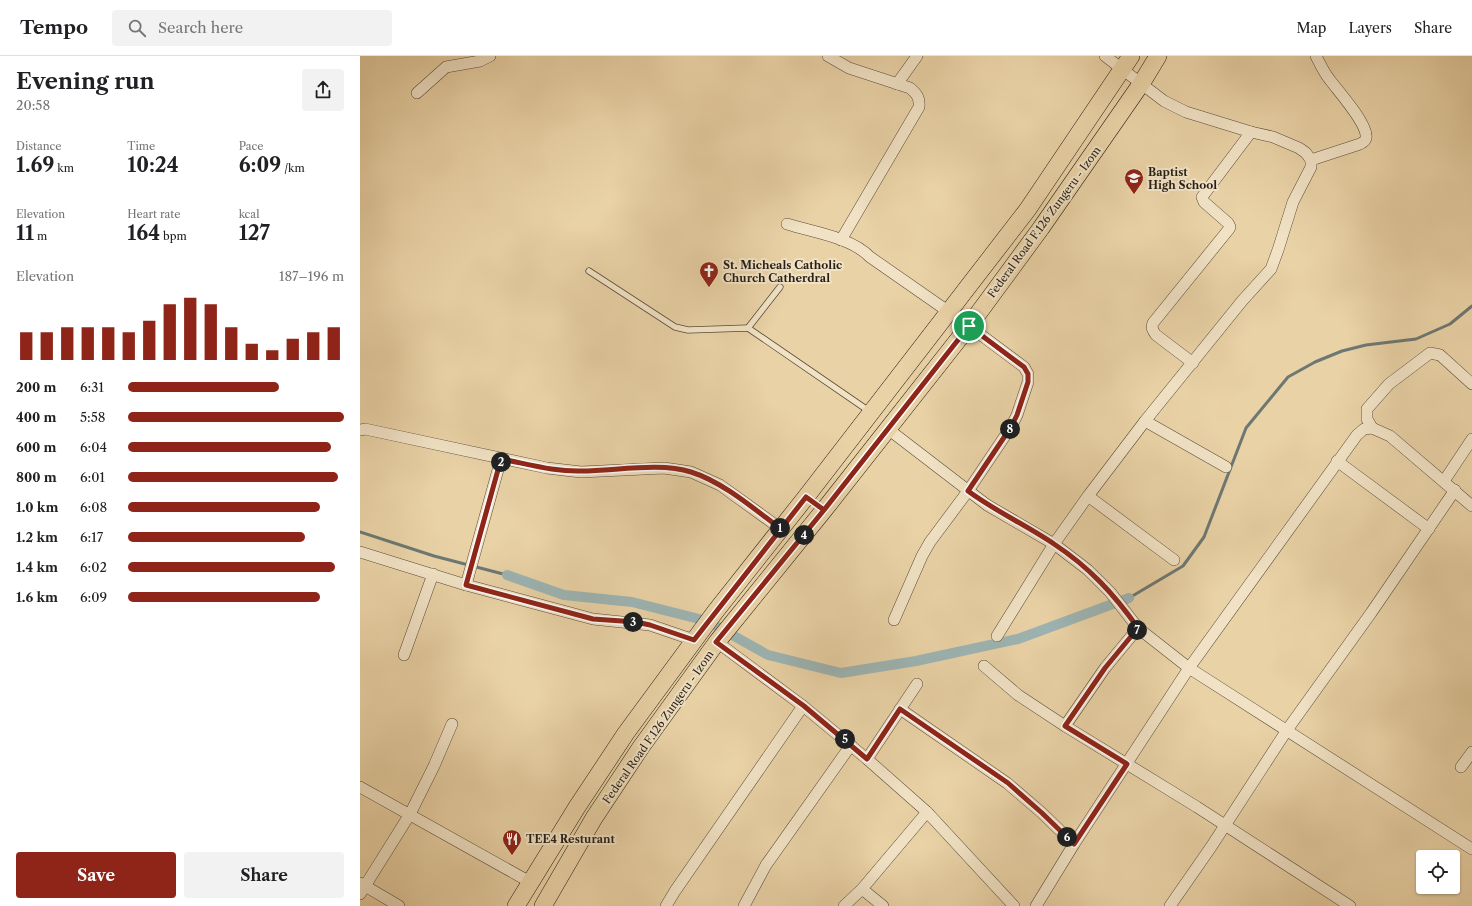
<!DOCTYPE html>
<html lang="en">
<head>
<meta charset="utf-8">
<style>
  :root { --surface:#fff; --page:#f2f2f2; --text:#202124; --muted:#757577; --line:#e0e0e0; --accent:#8f2418 }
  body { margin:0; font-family:"Libre Caslon Text",serif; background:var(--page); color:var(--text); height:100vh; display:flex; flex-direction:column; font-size:15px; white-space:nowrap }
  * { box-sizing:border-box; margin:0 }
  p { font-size:13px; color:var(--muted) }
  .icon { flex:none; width:22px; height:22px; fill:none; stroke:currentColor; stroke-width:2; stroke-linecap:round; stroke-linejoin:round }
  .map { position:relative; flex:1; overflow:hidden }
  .sheet { display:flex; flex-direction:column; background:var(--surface); width:360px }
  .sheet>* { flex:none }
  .fabs { position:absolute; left:1056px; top:794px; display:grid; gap:8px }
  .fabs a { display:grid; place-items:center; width:44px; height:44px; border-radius:4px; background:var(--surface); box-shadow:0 1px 3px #0004; font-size:20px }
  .pin { position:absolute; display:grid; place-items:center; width:34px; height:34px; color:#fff; margin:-17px; border:2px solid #fff; border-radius:50%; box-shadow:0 1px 4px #0007 }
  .km { position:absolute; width:20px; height:20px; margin:-10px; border-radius:50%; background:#222; color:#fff; font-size:11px; line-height:20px; text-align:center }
  .round { display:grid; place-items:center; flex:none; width:42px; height:42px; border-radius:4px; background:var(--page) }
  .summary { display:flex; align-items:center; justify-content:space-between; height:68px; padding:0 16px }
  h1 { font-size:22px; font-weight:800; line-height:30px }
  .figures { display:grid; grid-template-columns:repeat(3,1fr); gap:6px; height:68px; padding:4px 16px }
  .figures div { display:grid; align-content:center }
  .figures b { font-size:20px; font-weight:800 }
  .figures small { font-size:11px; font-weight:400 }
  .figures p { font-size:11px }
  .chart { height:112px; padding:8px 16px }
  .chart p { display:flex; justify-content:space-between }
  .chart svg { width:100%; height:72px; margin-top:4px; stroke:var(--accent); stroke-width:6 }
  .action { display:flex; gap:8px; margin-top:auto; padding:8px 16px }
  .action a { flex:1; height:46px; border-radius:4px; background:var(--accent); color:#fff; font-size:16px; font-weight:800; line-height:46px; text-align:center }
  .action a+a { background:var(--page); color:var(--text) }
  ul { padding:0 16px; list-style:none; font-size:13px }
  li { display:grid; grid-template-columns:64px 48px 1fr; align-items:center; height:30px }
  li i { height:10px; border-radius:5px; background:var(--accent) }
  header { display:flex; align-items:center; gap:24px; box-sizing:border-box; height:56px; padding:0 20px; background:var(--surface); border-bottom:1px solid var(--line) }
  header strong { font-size:19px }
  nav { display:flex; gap:22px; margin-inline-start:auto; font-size:14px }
  .search { width:280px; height:36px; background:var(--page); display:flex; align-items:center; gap:10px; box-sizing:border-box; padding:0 14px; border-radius:4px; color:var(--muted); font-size:15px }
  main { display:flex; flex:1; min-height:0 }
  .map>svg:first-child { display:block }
</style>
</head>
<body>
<header>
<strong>Tempo</strong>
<div class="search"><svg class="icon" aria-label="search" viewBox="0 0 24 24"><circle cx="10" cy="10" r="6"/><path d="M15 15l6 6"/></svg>Search here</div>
<nav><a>Map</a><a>Layers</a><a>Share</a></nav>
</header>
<main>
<section class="sheet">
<div class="summary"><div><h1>Evening run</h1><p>20:58</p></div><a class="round"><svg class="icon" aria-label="share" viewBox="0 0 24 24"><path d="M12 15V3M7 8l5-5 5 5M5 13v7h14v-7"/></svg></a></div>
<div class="figures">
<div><p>Distance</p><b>1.69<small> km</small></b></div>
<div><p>Time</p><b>10:24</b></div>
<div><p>Pace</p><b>6:09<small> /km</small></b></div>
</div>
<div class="figures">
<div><p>Elevation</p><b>11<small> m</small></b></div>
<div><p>Heart rate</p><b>164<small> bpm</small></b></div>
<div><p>kcal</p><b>127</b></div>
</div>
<div class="chart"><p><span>Elevation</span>187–196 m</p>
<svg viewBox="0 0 160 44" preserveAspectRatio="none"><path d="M5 44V27M15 44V27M25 44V24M35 44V24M45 44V24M55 44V27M65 44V20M75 44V10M85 44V6M95 44V10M105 44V24M115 44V34M125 44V38M135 44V31M145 44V27M155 44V24"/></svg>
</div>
<ul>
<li><b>200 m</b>6:31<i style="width:70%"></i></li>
<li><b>400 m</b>5:58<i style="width:100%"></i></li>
<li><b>600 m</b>6:04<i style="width:94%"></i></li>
<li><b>800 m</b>6:01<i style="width:97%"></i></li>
<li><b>1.0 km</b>6:08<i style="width:89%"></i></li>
<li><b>1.2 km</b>6:17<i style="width:82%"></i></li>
<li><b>1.4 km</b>6:02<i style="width:96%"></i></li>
<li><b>1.6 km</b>6:09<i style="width:89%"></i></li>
</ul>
<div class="action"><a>Save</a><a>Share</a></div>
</section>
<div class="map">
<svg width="1112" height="850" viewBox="0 0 1112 850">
  <rect width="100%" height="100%" fill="#e9d2a6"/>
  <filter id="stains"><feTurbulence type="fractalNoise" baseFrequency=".005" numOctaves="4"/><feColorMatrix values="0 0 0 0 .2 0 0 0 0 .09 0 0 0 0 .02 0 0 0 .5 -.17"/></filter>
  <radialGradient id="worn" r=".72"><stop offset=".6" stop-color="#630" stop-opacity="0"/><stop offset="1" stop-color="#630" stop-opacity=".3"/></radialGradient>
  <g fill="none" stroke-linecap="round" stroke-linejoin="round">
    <g stroke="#6d7874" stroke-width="3">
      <polyline points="0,476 74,500 147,519"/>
      <polyline points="769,542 823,510 844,481 886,372 928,321 955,306 982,295 1006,289 1056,283 1090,268 1112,250"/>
    </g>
    <polyline stroke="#9db4b3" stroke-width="10" points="147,519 204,539 272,546 347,565 408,599 481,617 556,605 658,583 769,542"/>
    <defs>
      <g id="lane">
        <polyline points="229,215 315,271 328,274 388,272 509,355"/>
        <polyline points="388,272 420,231"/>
      </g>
      <g id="street">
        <path d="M 468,0 L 489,12 L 550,32 C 557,38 560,42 559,51 L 481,184"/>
        <polyline points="537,28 557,0"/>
        <polyline points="57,37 86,11 120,5 130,0"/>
        <path d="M 951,104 L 1000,88 C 1004,86 1007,84 1006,79 C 1005,65 979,36 970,24 C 964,17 960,8 956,0"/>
        <path d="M 427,168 C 452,176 491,181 510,201 L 589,256"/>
        <path d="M 833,307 L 796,279 C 793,275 791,272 793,267 L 869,173 L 870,171 L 868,167 L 844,146 L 842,141 L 891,76"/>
        <polyline points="785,365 866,411"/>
        <polyline points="1012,372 1007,363 1007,353 1029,328 1070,297 1080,299 1112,328"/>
        <polyline points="528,373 627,449 694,488 728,514 750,536 778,572 829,612 1112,793"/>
        <polyline points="0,374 5,373 187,412 221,416 304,412 331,416 360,429 421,473"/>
        <polyline points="977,405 1069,473"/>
        <polyline points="1084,425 1112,383"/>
        <polyline points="728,440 814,504"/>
        <polyline points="0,496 106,529 233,563 290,569 334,584"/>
        <polyline points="106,529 141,403"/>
        <polyline points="534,564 562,500 570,486 608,435 651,371 657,359 668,326 668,318 664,311 609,270"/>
        <polyline points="637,580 694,488 728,440 785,365 882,245 911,213 918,194 933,146 951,111 951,104 946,97 939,92 913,81 891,76 826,56 804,45 745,0"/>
        <polyline points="357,586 443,650 507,703 567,756 654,850"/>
        <polyline points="44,599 73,518"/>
        <polyline points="624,610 658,639 705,670 837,751 990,850"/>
        <polyline points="540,653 647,727 682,757 714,788"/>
        <polyline points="705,670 745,612 778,572"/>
        <polyline points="507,703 557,628"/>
        <polyline points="1101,711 1112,696"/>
        <polyline points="0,731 170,826"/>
        <polyline points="0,827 39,850"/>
        <polyline points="502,833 523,850"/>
        <polyline points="0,838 50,758 74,710 92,668"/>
        <polyline points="306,850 315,835 443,650"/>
        <polyline points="384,850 406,809 491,689"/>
        <polyline points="484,850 502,833 567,756"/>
        <polyline points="676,850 714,788 829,612 997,379 1004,373 1012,372 1030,380 1112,450"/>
        <polyline points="810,850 851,791 927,674 1011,557 1095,434"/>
      </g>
      <g id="primary">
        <polyline points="156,850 217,751 266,677 355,556 446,441 668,153 771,0"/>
        <polyline points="183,850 234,762 281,691 357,586 464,454 609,270 681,172 781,28 798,0"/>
      </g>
    </defs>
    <use href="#lane" stroke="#574b39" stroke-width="7"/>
    <use href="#street" stroke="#574b39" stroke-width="12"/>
    <use href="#primary" stroke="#261e15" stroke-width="18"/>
    <use href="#lane" stroke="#f1e2c5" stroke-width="5.5"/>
    <use href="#street" stroke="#f1e2c5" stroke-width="11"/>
    <use href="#primary" stroke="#e9d2a6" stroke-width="17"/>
  </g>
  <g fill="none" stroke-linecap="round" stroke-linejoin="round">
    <defs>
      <path id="route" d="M 609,270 L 464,454 L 446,441 L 421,473 C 394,453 363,426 331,416 C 300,406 255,415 222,415 C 195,416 168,408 141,403 L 106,529 L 233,563 L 276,566 L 290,569 L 334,584 L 446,441 L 464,454 L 356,586 L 444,650 L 507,703 L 540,653 L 648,727 L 682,757 L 714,788 L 767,708 L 705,670 L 745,612 L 778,572 C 754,538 729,511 694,488 C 666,469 635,455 608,435 L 651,371 L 657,359 L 668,326 L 668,318 L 664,311 L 609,270"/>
    </defs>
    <use href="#route" stroke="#fff" stroke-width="8"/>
    <use href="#route" stroke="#8f2418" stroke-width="5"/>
  </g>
  <defs>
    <symbol id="school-pin" viewBox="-11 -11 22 30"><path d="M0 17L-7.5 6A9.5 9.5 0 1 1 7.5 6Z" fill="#8f2418" stroke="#f1e2c5"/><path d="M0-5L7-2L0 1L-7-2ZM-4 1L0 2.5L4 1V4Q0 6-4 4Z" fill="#fff"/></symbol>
    <symbol id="church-pin" viewBox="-11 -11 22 30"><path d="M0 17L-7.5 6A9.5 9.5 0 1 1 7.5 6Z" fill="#8f2418" stroke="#f1e2c5"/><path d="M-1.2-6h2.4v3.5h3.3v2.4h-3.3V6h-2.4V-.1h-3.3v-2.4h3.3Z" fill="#fff"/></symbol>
    <symbol id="restaurant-pin" viewBox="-11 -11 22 30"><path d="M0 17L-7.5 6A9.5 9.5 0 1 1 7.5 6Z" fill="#8f2418" stroke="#f1e2c5"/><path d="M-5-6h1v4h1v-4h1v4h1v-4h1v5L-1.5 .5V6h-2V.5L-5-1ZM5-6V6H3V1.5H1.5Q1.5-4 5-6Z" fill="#fff"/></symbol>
  </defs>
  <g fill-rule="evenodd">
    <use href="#school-pin" x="763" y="111" width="22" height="30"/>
    <use href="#church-pin" x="338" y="204" width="22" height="30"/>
    <use href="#restaurant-pin" x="141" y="772" width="22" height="30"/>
  </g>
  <g text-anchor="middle" stroke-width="4" stroke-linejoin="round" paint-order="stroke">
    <g font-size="11" font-weight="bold" fill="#261e15" stroke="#f1e2c5" text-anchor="start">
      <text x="788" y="120">Baptist<tspan x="788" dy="13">High School</tspan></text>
      <text x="363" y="213">St. Micheals Catholic<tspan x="363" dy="13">Church Catherdral</tspan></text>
      <text x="166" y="787">TEE4 Resturant</text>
    </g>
    <g font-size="11" fill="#261e15" stroke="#f1e2c5">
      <text transform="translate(684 166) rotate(-54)" y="4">Federal Road F.126 Zungeru - Izom</text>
      <text transform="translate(298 671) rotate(-55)" y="4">Federal Road F.126 Zungeru - Izom</text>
    </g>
  </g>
  <rect width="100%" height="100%" filter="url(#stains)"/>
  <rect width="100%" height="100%" fill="url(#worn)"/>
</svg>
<div class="fabs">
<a><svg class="icon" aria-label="locate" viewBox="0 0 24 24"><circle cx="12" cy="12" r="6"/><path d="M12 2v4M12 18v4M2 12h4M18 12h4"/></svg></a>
</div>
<div class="pin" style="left:609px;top:270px;background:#1e9e55"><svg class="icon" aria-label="arrive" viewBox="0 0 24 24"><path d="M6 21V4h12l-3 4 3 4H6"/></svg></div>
<b class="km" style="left:420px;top:472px">1</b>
<b class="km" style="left:141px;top:406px">2</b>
<b class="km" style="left:273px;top:566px">3</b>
<b class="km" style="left:444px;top:479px">4</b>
<b class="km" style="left:485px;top:683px">5</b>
<b class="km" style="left:707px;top:781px">6</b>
<b class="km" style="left:777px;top:574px">7</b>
<b class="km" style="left:650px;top:373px">8</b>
</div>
</main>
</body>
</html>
